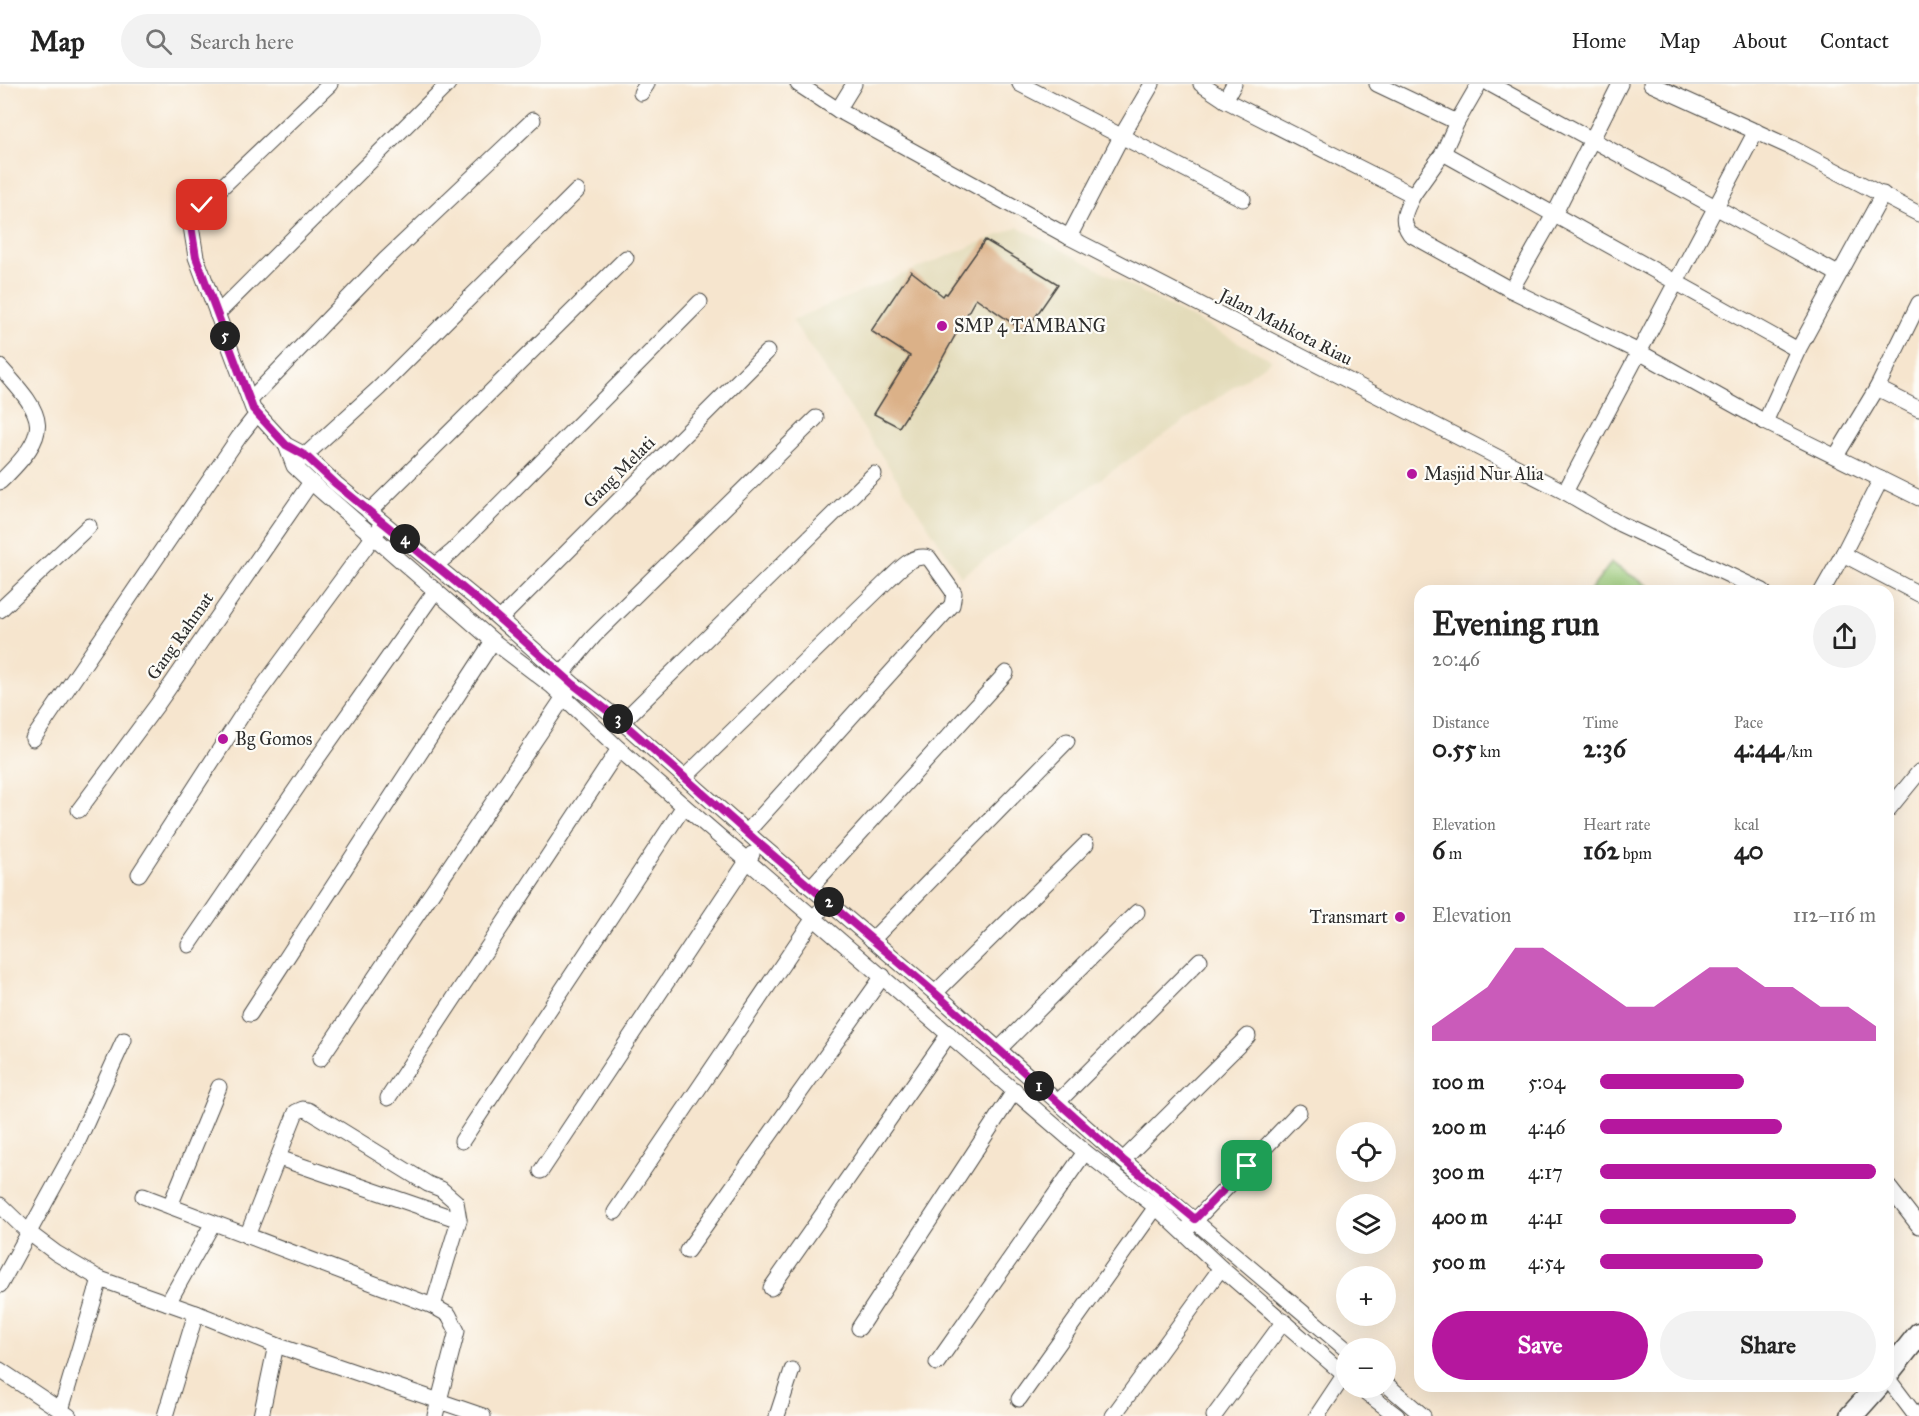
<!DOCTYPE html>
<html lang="en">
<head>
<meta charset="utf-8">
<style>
  :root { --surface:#fff; --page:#f2f2f2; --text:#222; --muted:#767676; --line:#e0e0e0; --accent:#b5179e }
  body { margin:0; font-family:"IM FELL Great Primer",serif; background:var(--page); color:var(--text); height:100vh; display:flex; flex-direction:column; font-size:22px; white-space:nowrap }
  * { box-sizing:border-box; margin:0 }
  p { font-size:20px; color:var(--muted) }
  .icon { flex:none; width:33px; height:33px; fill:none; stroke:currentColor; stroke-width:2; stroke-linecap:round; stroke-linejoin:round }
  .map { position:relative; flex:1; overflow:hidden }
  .drawer { position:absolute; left:1414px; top:501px; width:480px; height:807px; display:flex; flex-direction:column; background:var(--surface); border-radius:18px; box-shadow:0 6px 24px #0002 }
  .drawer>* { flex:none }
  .controls { position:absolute; left:1336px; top:1038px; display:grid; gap:12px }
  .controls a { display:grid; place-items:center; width:60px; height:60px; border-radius:50%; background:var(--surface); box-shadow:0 6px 24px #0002; font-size:30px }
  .pin { position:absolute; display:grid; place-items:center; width:51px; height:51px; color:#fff; margin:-26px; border-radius:12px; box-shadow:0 3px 9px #0006 }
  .km { position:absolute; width:30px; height:30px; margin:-15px; border-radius:50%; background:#222; color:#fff; font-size:16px; line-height:30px; text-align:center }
  .round { display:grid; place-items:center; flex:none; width:63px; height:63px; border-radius:32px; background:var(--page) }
  .summary { display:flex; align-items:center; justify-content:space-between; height:102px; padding:0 18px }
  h1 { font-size:33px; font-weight:700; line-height:45px }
  .stats { display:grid; grid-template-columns:repeat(3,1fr); gap:9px; height:102px; padding:6px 18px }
  .stats div { display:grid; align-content:center }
  .stats b { font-size:26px; font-weight:700 }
  .stats small { font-size:16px; font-weight:400 }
  .stats p { font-size:16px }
  .chart { height:168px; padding:12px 18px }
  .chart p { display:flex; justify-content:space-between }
  .chart svg { width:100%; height:108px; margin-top:6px; fill:var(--accent); opacity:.7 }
  .cta { display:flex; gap:12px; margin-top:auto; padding:12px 18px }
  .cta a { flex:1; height:69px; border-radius:36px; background:var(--accent); color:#fff; font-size:24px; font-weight:700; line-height:69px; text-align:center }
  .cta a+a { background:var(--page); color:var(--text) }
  ul { padding:0 18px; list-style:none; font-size:20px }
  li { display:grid; grid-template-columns:96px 72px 1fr; align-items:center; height:45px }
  li i { height:15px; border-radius:8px; background:var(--accent) }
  header { display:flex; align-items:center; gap:36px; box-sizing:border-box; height:84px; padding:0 30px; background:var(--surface); border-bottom:2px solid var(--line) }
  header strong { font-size:28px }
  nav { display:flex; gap:33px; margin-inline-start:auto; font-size:21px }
  .search { width:420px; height:54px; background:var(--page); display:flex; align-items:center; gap:15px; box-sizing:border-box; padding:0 21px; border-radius:33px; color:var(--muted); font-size:22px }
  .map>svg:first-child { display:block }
</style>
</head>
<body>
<header>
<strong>Map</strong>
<div class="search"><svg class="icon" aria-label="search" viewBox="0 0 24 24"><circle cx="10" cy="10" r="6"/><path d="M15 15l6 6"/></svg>Search here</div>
<nav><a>Home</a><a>Map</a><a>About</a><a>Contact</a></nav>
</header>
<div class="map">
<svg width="1919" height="1332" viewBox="0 0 1919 1332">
  <rect width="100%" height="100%" fill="#fdfcf7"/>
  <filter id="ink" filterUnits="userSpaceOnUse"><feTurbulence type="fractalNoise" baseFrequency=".0167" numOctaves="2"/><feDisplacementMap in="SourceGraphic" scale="12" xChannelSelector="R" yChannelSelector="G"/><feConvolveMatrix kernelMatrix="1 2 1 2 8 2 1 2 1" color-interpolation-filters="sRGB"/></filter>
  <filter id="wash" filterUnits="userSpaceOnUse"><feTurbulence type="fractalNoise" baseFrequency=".008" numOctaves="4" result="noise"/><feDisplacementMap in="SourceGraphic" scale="24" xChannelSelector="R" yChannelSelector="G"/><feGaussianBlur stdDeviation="1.35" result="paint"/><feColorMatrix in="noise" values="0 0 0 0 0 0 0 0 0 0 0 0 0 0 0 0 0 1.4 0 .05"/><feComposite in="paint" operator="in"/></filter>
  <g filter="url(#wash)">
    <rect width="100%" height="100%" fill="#f6e5ce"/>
    <polygon fill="#e3dbba" points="1018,143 1272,276 961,492 792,236"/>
    <polygon fill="#97c776" stroke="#617950" stroke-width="1.5" points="1611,479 1657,507 1590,507"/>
    <g id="blocks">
      <polygon fill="#dbb188" points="985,156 1058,200 1025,248 976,214 937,284 899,343 874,330 910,272 871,247 911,187 943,212 945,209 947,210"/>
    </g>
  </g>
  <g filter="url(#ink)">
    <use href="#blocks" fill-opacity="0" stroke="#494743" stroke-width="1.5"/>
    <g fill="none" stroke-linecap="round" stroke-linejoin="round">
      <defs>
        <g id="minor">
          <polyline points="330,0 203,121 191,142 196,173 253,325 286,361 305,371 336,400 480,518 573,600 622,638 761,761 935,909 1123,1076 1347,1266"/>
          <polyline points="798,0 838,26 1069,153 1565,408 1620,440 1763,507"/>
          <polyline points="1020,0 1243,115"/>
          <path d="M 1201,0 L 1225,16 L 1413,111 C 1406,127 1399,134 1410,150 L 1511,206 L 1639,268 L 1765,338 L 1919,414"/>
          <polyline points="1377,0 1457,38"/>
          <polyline points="1490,0 1838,190"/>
          <polyline points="1651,0 1790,63 1919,130"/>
          <polyline points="641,9 647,0"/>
          <polyline points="1225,16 1234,0"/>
          <polyline points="838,26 854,0"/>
          <polyline points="1443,69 1798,266"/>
          <polyline points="1413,111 1443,69 1457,38 1479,0"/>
          <polyline points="1069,153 1121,53 1152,0"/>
          <polyline points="1511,206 1555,129 1620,0"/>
          <polyline points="217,230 448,0"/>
          <path d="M 0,283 C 47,335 53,346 0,398"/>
          <polyline points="1877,304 1919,325"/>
          <polyline points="250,316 385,176 533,36"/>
          <polyline points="1765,338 1798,266 1883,110"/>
          <polyline points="286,361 294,382 311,398 493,557 552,602 619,665 684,722 1085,1068 1156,1123 1221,1184 1347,1293"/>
          <polyline points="1836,372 1877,304 1919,219"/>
          <polyline points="299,377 379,304 577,107"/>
          <polyline points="1565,408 1756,47"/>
          <polyline points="369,428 626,174"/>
          <polyline points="1843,470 1919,510"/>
          <polyline points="436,481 453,467 700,218"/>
          <polyline points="1822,507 1843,470 1881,395"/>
          <polyline points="0,526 89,442"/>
          <polyline points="500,535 767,268"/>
          <polyline points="556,597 594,552 816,334"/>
          <polyline points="622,638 874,390"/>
          <polyline points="33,655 239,353 257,330"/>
          <path d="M 685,693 L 889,495 C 900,485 913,469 929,474 L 954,509 L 952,521 L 747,748"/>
          <polyline points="79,726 157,621 311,398"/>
          <polyline points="1888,726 1919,688"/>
          <polyline points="139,790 242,631 379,445"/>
          <polyline points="811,803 1006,589"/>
          <polyline points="872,856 1067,657"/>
          <polyline points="189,861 309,686 436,506"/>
          <polyline points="935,909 1086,760"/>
          <polyline points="250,930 493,557"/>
          <polyline points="998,966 1137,828"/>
          <polyline points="320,975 568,607"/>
          <polyline points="388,1014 619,665"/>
          <polyline points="1058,1018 1200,876"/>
          <polyline points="462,1057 684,722"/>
          <polyline points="279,1074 459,1136"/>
          <polyline points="1123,1076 1248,952"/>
          <polyline points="541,1087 752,770"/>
          <polyline points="1888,1102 1919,1142"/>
          <polyline points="143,1112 433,1222 449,1231 457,1247 435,1332"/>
          <polyline points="0,1121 28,1148 56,1169 100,1195 196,1229 276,1261 483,1332"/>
          <polyline points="170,1122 219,1003"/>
          <polyline points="615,1128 814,834 820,827"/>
          <polyline points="1189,1143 1299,1028"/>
          <polyline points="247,1152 296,1028 303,1025 308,1026 428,1100 441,1105 456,1118 459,1136 433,1222"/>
          <polyline points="687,1167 883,892"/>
          <polyline points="0,1201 74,1066 124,956"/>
          <polyline points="771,1204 949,950"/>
          <polyline points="168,1219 213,1139"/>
          <polyline points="859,1244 1015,1006"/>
          <polyline points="937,1279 1085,1068"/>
          <polyline points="0,1286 69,1332"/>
          <polyline points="1888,1295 1916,1332"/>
          <polyline points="1386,1300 1423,1332"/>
          <polyline points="1360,1304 1397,1332"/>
          <polyline points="1019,1315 1156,1123"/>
          <polyline points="61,1326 100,1195"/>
          <polyline points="165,1332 196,1229"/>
          <polyline points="261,1332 276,1261"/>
          <polyline points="777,1332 792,1286"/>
          <polyline points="1113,1332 1221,1184"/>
          <polyline points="1214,1332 1284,1237"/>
          <polyline points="1317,1332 1347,1287"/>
        </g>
        <g id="secondary">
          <polyline points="1888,1289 1919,1250"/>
          <polyline points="1851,1332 1878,1302"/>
        </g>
      </defs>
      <use href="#minor" stroke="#494743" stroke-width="17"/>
      <use href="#secondary" stroke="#494743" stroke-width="25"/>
      <use href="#minor" stroke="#fff" stroke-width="15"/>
      <use href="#secondary" stroke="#fff" stroke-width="22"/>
    </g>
  </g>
  <g fill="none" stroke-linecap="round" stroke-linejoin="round" filter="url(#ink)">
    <defs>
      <polyline id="route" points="202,121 191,142 196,173 253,325 286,361 306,372 336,400 480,518 573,600 622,638 761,761 935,909 1123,1076 1195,1135 1247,1082"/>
    </defs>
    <use href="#route" stroke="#fff" stroke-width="12"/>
    <use href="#route" stroke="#b5179e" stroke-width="8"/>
  </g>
  <g fill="#b5179e" stroke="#fdfcf7" stroke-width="2">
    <circle cx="942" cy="242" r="6"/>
    <circle cx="1412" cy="390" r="6"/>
    <circle cx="223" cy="655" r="6"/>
    <circle cx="1400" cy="833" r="6"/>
  </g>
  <g text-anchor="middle" stroke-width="4.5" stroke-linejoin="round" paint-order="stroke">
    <g font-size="18" fill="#2b2b2b" stroke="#fdfcf7" text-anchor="start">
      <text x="954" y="248">SMP 4 TAMBANG</text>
      <text x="1424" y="396">Masjid Nur Alia</text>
      <text x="235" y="661">Bg Gomos</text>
      <text x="1388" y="839" text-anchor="end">Transmart</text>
    </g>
    <g font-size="18" fill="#2b2b2b" stroke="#fdfcf7">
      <text transform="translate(1286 243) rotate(27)" y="6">Jalan Mahkota Riau</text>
      <text transform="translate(619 388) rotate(-45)" y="6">Gang Melati</text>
      <text transform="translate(180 552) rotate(-55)" y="6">Gang Rahmat</text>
    </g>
  </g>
</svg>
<div class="controls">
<a><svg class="icon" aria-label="locate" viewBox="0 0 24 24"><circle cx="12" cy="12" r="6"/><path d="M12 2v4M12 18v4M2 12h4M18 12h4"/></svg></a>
<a><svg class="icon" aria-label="layers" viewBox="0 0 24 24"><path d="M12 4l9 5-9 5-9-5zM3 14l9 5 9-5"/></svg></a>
<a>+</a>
<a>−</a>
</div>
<div class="pin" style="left:1247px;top:1082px;background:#1e9e55"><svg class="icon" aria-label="arrive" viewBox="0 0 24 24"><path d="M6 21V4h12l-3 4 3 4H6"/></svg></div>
<div class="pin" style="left:202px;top:121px;background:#d93025"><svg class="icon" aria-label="check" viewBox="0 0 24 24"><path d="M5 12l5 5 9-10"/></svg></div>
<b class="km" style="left:1039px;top:1002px">1</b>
<b class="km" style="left:829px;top:818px">2</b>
<b class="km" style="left:618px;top:635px">3</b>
<b class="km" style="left:405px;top:455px">4</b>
<b class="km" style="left:225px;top:252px">5</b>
<section class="drawer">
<div class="summary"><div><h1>Evening run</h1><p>20:46</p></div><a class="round"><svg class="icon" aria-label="share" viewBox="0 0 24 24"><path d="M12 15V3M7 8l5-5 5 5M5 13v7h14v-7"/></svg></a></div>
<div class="stats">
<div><p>Distance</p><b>0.55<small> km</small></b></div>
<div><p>Time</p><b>2:36</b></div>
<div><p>Pace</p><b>4:44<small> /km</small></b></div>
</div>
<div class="stats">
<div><p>Elevation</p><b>6<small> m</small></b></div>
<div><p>Heart rate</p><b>162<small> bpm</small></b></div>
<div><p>kcal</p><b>40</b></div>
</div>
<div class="chart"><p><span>Elevation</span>112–116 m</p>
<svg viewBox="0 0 160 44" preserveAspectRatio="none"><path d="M0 44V38L10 30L20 22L30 6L40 6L50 14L60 22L70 30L80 30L90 22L100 14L110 14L120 22L130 22L140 30L150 30L160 38V44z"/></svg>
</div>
<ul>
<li><b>100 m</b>5:04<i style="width:52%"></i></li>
<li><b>200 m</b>4:46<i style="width:66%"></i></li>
<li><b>300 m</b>4:17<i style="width:100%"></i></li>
<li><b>400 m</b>4:41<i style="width:71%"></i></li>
<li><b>500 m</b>4:54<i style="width:59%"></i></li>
</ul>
<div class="cta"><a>Save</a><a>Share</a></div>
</section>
</div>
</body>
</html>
